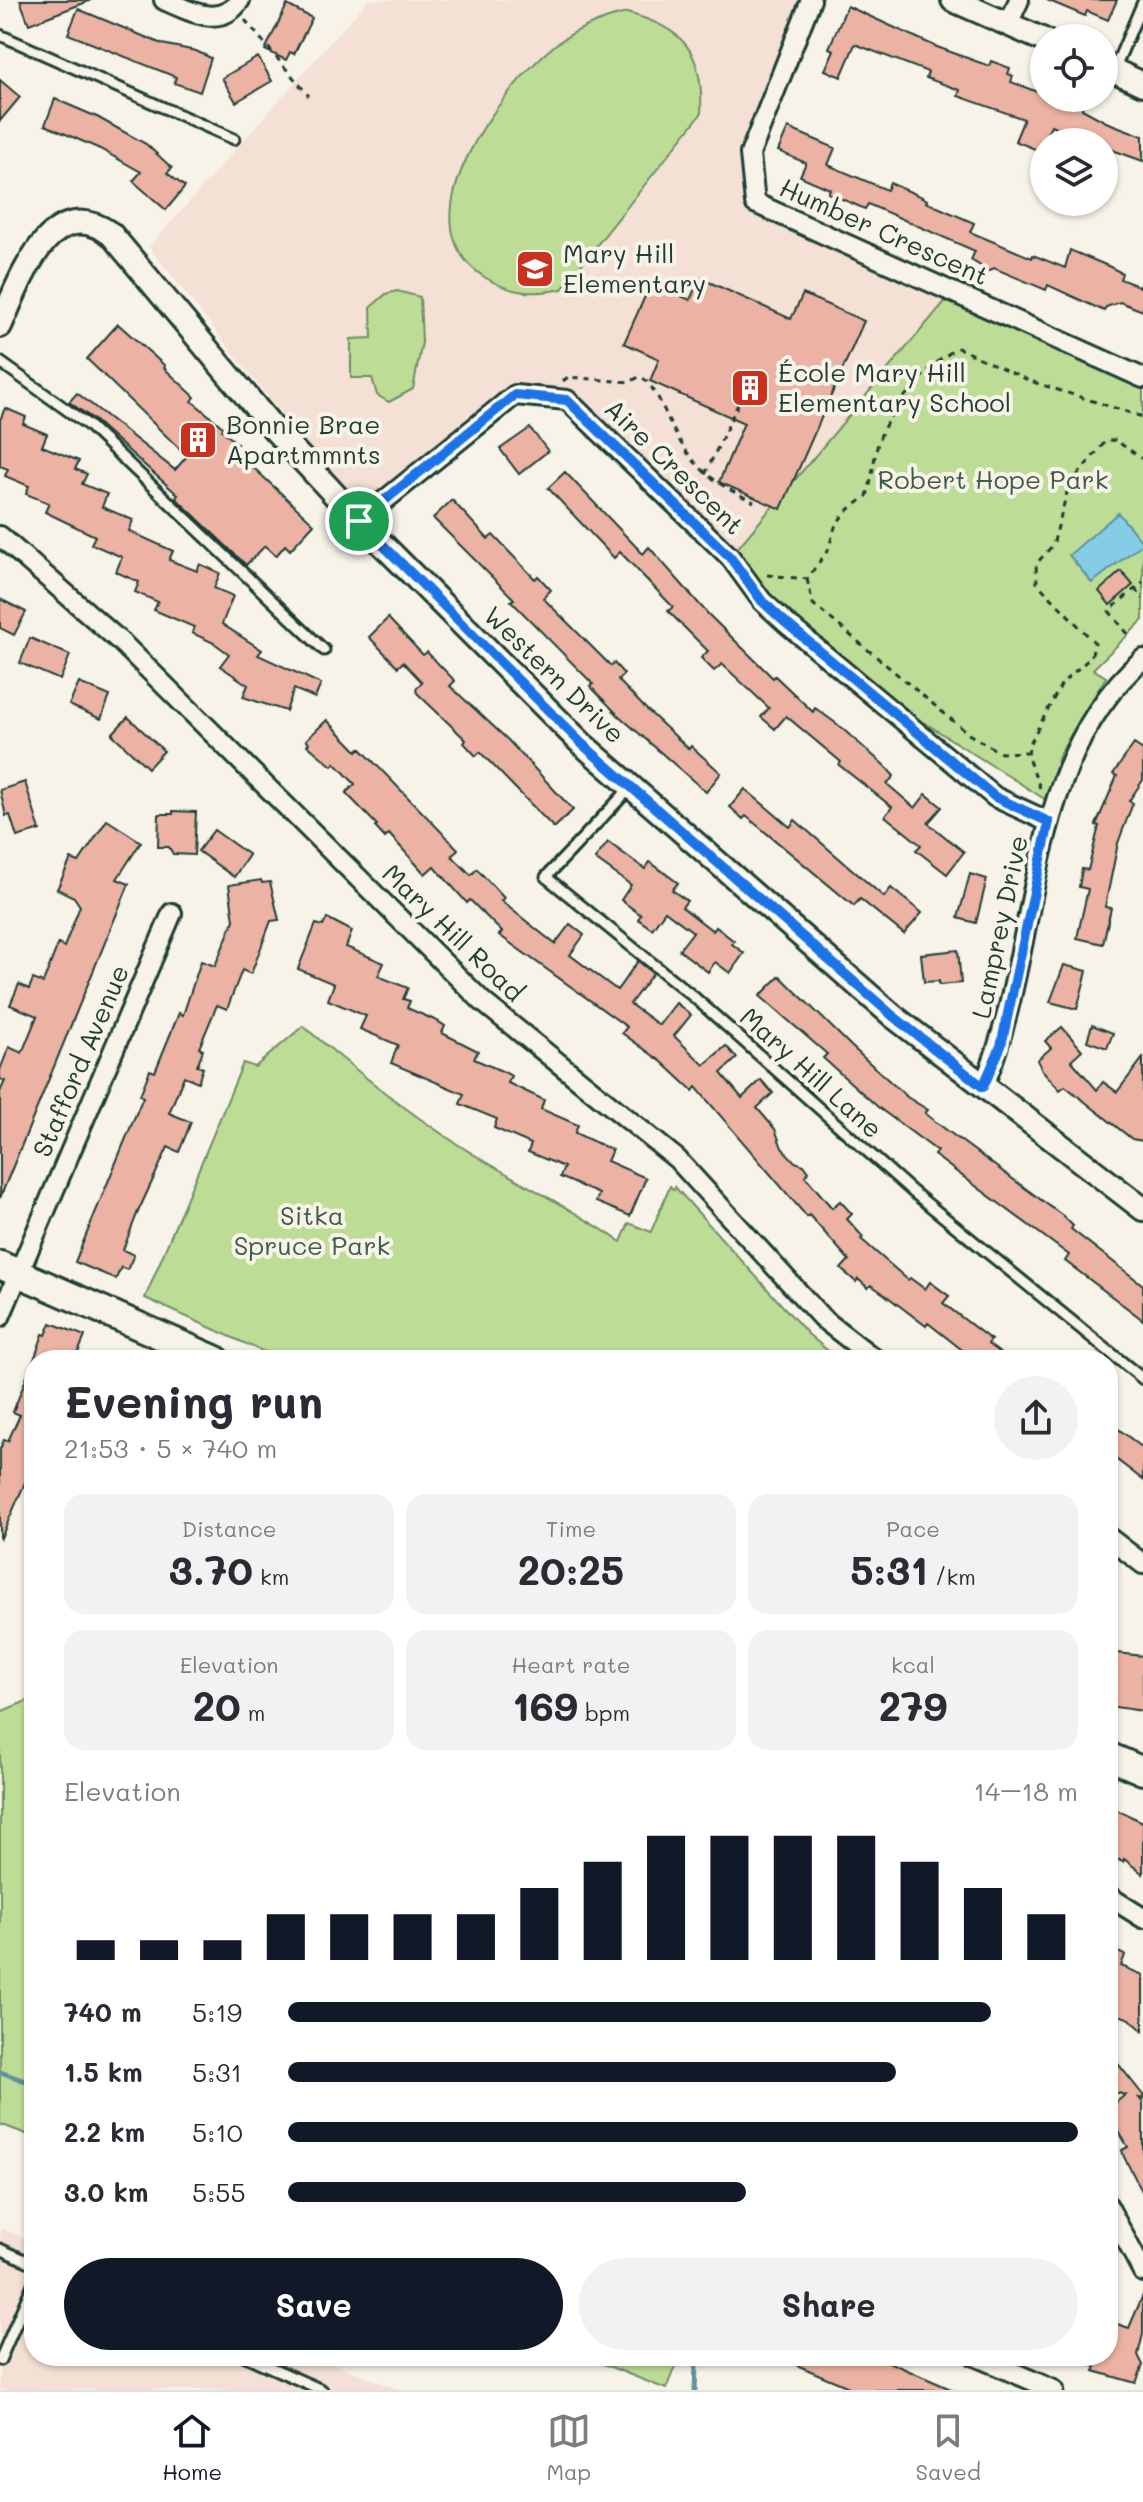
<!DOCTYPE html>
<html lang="en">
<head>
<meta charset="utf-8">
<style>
  :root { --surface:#fff; --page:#f2f2f3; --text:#2b2b33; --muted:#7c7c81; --line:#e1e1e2; --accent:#111827 }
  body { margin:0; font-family:Mali,sans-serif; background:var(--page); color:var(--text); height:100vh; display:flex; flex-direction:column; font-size:30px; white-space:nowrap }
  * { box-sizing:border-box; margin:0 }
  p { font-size:26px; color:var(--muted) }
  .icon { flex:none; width:44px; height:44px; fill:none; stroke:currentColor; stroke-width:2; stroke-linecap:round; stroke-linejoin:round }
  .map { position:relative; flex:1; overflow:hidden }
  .drawer { position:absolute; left:24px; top:1350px; width:1094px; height:1016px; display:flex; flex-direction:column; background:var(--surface); border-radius:32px; box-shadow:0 2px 6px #0004 }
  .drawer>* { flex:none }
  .controls { position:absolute; left:1030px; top:24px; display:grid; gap:16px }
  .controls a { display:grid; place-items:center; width:88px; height:88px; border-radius:50%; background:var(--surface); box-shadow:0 2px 6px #0004; font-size:40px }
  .pin { position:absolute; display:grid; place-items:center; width:68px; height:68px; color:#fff; margin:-34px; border:4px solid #fff; border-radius:50%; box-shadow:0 2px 8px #0007 }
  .round { display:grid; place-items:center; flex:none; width:84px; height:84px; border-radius:42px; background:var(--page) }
  .overview { display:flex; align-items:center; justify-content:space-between; height:136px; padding:0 40px }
  h1 { font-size:44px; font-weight:700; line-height:60px }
  .stats { display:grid; grid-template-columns:repeat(3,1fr); gap:12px; height:136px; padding:8px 40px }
  .stats div { display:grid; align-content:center; border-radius:20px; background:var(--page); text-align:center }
  .stats b { font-size:40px; font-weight:700 }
  .stats small { font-size:22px; font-weight:400 }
  .stats p { font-size:22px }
  .chart { height:224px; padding:16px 40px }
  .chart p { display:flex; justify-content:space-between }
  .chart svg { width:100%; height:144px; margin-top:8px; stroke:var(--accent); stroke-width:6 }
  .primary-button { display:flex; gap:16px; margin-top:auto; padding:16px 40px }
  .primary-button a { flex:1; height:92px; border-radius:48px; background:var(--accent); color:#fff; font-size:32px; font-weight:700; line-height:92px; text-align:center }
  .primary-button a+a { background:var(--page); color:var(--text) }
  ul { padding:0 40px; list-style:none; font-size:26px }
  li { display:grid; grid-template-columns:128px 96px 1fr; align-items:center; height:60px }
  li i { height:20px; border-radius:10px; background:var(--accent) }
  .dock { display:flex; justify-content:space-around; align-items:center; height:112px; border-top:2px solid var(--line); background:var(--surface); font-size:22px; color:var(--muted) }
  .dock a { display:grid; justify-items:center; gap:4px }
  .dock .on { color:var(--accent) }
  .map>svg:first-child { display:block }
</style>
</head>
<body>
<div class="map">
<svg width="1143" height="2390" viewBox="0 0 1143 2390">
  <rect width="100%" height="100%" fill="#f7f3e8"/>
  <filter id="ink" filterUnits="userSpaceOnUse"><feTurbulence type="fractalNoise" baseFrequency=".0125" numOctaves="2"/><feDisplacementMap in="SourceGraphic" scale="16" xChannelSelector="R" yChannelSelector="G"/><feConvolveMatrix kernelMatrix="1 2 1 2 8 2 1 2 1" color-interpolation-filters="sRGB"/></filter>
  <g filter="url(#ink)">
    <g fill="#f4e0d4">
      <polygon points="368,0 811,0 750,154 755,202 953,292 730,557 567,400 514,395 363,517 149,247"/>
      <polygon points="0,2228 34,2242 34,2356 315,2356 399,2390 0,2390"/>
    </g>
    <g fill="#bddd96" stroke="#6e8d65" stroke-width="2">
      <path d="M 627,13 C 686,28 704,54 701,114 L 562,289 C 533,295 512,294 486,278 C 397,224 501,89 555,45 C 578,28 600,19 627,13 Z"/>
      <polygon points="397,291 420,297 422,342 413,389 389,402 377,395 372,378 351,378 351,339 372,338 371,307 386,294"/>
      <polygon points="953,292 1143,378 1143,620 1093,669 1106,677 1060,753 1046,800 925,723 916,732 730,557"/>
      <path d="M 303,1026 C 364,1077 426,1128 495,1167 C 538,1192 580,1214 621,1242 L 629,1223 L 651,1232 L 670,1186 L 674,1190 L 675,1187 L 808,1334 L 839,1360 L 282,1360 L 145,1298 L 243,1063 L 255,1067 Z"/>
      <polygon points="34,1698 34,2137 0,2124 0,1712"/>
      <polygon points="583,2356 679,2356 666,2389"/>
    </g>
    <polygon fill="#85cde6" stroke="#5c939f" stroke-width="2" points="1118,513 1143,543 1092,583 1069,555"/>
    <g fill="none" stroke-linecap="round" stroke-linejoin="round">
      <g stroke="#5c939f" stroke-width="5">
        <polyline points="0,2072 34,2084"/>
        <polyline points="684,2356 696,2365 695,2390"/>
      </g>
    </g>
    <g fill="#ecb3a4" stroke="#1f3d34" stroke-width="2">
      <polygon points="20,0 88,0 89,1 29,24"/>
      <polygon points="1047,0 1117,0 1108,20 1087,11 1085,16"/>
      <polygon points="287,5 312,18 294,54 290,52 286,60 265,50"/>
      <polygon points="847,6 937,47 989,66 991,61 1010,68 1008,74 1013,76 1011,82 1035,91 1044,82 1044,98 1066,98 1083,105 1082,109 1106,122 1143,136 1143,161 1104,147 1104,142 1093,142 1051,125 1040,151 1015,141 1024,119 958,96 960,90 926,78 928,72 855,44 841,77 825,70 834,50 829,48"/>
      <polygon points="78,9 162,44 196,51 211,58 200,92 174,83 176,77 68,34"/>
      <polygon points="258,57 272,81 236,102 222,78"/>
      <polygon points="0,80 20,97 0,121"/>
      <polygon points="55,99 97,117 146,144 172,168 167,173 185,187 166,210 133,181 141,172 100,149 45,125"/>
      <polygon points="788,128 835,148 828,165 887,190 890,183 922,197 927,200 926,202 974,223 970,232 1032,258 1033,255 1065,268 1070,250 1108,266 1122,273 1120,279 1143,288 1143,311 1120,302 1106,307 1104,311 1048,285 1046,290 994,268 989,271 971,260 975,251 868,204 865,209 828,193 830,189 800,176 806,163 778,151"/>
      <polygon points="700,278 791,319 803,294 864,321 781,509 719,482 744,423 650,381 659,359 624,343 651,283 690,300"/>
      <polygon points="118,324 165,366 164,368 195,397 192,401 224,428 222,430 237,444 234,447 244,459 314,524 290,550 285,545 276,556 265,546 246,565 176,498 178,495 93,419 69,402 77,393 175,470 187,456 87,359"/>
      <polygon points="5,408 26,417 23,424 47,434 42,446 79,461 75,469 87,474 82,484 107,494 102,507 133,520 129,531 173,551 169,560 197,571 200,564 220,573 214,588 233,596 222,624 262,650 258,655 321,684 315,698 294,689 286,711 243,697 248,685 220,666 229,654 214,643 192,633 194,627 154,610 158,602 135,592 139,582 116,572 122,557 91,544 95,536 45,512 49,503 26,494 29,486 5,476 8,469 0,466 0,420"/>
      <polygon points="530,428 548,451 519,474 500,449"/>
      <polygon points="565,472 643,554 649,547 708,614 773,678 775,676 813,712 815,708 837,724 885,766 894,776 887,784 915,808 926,794 942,807 928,823 964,852 947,874 916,850 921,845 885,816 892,807 839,765 841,762 786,716 775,729 761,717 769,708 722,664 714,671 701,658 708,651 668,611 673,607 620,552 614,558 548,488"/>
      <polygon points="452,500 488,539 493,535 535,579 538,576 551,590 543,598 611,666 614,663 624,674 618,680 645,708 689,749 691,746 721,773 706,792 618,715 590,686 593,684 511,601 514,599 433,518"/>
      <polygon points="1121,571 1133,585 1110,605 1099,591"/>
      <polygon points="0,599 26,612 14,635 0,628"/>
      <polygon points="388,618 423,655 427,652 455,681 450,686 508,740 573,810 554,828 480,752 476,756 464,743 466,740 417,693 416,689 422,682 403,662 398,667 369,637"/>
      <polygon points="30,638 70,655 60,680 20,663"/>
      <polygon points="79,683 110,696 101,719 69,705"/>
      <polygon points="128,717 164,751 148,768 112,734"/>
      <polygon points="327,720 357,751 360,748 458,849 452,856 471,875 477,869 504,898 501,901 555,944 570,924 584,935 570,955 617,990 638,961 653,973 630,1004 659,1025 676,1003 691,1015 674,1036 704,1065 726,1046 737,1058 721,1073 742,1098 761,1080 773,1093 757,1108 775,1129 782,1148 795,1162 804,1165 809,1172 805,1176 832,1208 840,1201 852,1214 847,1219 863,1237 861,1239 908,1280 910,1278 925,1289 930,1282 949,1296 943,1303 991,1340 988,1344 1009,1360 975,1360 928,1323 926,1326 884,1294 871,1285 868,1288 858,1279 856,1282 841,1269 849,1260 809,1215 807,1217 696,1087 693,1091 662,1062 622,1033 627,1027 499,935 502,932 470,900 467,903 434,866 425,874 389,834 385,838 375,827 377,825 346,793 355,784 335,763 332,766 307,745 309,743 306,740"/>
      <polygon points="1134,744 1143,750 1143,780 1129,801 1133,803 1118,843 1105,907 1111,908 1103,944 1077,938 1088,889 1079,887 1082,869 1088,870 1099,826 1096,825 1117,776 1113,774"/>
      <polygon points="25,782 40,830 17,837 10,815 6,816 0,790"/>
      <polygon points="745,789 790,827 795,820 884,897 891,888 922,913 904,934 860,899 854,906 746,816 743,819 730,807"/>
      <polygon points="173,811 196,812 194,855 173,854 169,847 158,847 159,814 173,814"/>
      <polygon points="107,820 141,842 117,879 129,884 0,1198 0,1092 5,1081 0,1079 0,1070 9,1047 22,1053 37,1016 10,1005 19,984 29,989 33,979 43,983 58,944 64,947 80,906 74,897 57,889 71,859 79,862"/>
      <polygon points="214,830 249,855 234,877 198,851"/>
      <polygon points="608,842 645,869 650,862 678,883 672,890 687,901 682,907 713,931 716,927 734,941 732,944 744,953 730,973 715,962 708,972 679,950 693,932 665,911 652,929 638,919 641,915 621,900 631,885 595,859"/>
      <polygon points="970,874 987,879 976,923 958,918"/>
      <polygon points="261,880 262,883 270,882 279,920 271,921 251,974 242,970 227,1009 217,1005 199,1048 203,1050 197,1066 203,1068 198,1082 184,1076 169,1113 191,1122 179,1152 168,1147 137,1214 123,1250 134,1255 127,1270 121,1267 116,1279 75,1262 143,1097 140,1095 150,1070 155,1072 179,1013 183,1015 201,961 215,966 234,920 229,885"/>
      <polygon points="327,918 352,931 346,947 384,963 378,976 408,988 403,999 410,1001 407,1008 437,1021 445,1026 442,1033 478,1051 474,1059 504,1072 511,1076 508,1083 544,1100 541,1109 578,1125 575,1133 612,1150 607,1161 646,1178 630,1216 596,1202 599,1194 560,1177 564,1167 528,1152 531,1144 494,1128 497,1119 460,1104 464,1094 391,1063 398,1045 360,1029 366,1016 328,1000 334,984 298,969 316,924 323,926"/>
      <polygon points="958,950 961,983 939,985 939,981 924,982 921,954"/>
      <polygon points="1064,965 1087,971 1077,1009 1050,1002"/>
      <polygon points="780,976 852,1047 907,1097 928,1110 925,1113 937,1123 1063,1216 1073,1226 1071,1229 1143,1285 1143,1320 1065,1261 1069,1255 934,1155 937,1151 879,1108 823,1058 827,1054 760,996"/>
      <polygon points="1092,1025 1113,1033 1107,1048 1087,1041"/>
      <polygon points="1062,1027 1082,1050 1071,1060 1097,1090 1103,1082 1117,1092 1143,1058 1143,1141 1132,1139 1065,1086 1060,1090 1042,1070 1037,1060 1051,1048 1045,1041"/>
      <polygon points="51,1323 85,1336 75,1360 34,1360 43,1334 46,1335"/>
      <polygon points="33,1361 34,1481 27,1478 0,1540 0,1449 4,1440 8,1441 20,1415 13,1412"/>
      <polygon points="1108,1421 1143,1448 1143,1480 1117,1460 1108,1472"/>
      <polygon points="1108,1652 1143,1656 1143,1711 1108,1706"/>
      <polygon points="1108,1806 1143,1822 1143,1874 1124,1859 1123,1862 1108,1855"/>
      <polygon points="1108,1948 1125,1955 1121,1966 1143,1975 1143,2031 1130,2019 1111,2012 1115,2002 1108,1999"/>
      <polygon points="1108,2062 1119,2065 1143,2095 1143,2099 1139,2098 1143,2103 1143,2193 1124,2157 1122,2150 1128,2147 1112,2120 1116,2117 1109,2108 1125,2095 1108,2090"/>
      <polygon points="1143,2295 1143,2334 1138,2355 1143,2365 1136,2383 1094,2371 1096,2367 1071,2356 1108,2356 1108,2321 1129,2328"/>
      <polygon points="775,2356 875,2356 953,2390 856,2390"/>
    </g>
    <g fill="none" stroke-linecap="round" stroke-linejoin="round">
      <defs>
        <g id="service">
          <polyline points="0,35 234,139"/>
          <polyline points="1114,70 1143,2"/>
          <polyline points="0,362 88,425 324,650"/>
          <polyline points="631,787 546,877 695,998 913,1192 1143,1379"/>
          <polyline points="0,2249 34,2264"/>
          <polyline points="245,2356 322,2390"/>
          <polyline points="0,2360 34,2282"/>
        </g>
        <g id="minor">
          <path d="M 164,0 C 189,11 221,29 240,0"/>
          <polyline points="811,0 750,154 755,203 1143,378"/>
          <polyline points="1008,24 1019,0"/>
          <polyline points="359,521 515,395 567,400 730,557 762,601 786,623 995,797 1049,822"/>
          <polyline points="0,536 122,643 483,1002 677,1159 822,1318 876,1360"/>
          <path d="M 983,1087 C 1041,950 1023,763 1143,659"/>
          <polyline points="0,1317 172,913"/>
          <polyline points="1108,1537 1143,1564"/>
          <polyline points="1108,1896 1143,1918"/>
          <polyline points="1108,2206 1143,2272"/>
          <polyline points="975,2356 1054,2390"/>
        </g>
        <g id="tertiary">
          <polyline points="953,0 1044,40"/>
          <polyline points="1104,66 1143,84"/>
          <path d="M 0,326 C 19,284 49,190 111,234 L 274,429 L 359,521 L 581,743 L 893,1016 L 1143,1209"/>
        </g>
        <g id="secondary">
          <polyline points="0,1265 216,1360"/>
          <polyline points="1108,1756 1143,1771"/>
        </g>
      </defs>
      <use href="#service" stroke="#1f3d34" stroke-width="15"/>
      <use href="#minor" stroke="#1f3d34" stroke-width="24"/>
      <use href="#tertiary" stroke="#1f3d34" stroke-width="28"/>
      <use href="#secondary" stroke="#1f3d34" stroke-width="32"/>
      <g stroke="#1f3d34" stroke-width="3" stroke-dasharray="6 6" stroke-linecap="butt">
        <polyline points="245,20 309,96"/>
        <path d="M 563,381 L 568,377 L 629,382 L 641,376 C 658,391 663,409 673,429 C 694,469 714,483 754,502"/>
        <polyline points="695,496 738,404"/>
        <path d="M 767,575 L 807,579 L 828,550 L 836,524 L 847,511 L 867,496 C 874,475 873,451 883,430 C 895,404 932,361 958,348 L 1030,381 L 1143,417"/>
        <polyline points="807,579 813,604 970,735 1001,753 1027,752"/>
        <polyline points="1135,589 1143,599"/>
        <polyline points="1128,634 1109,611 1143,582"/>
        <polyline points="1040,788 1028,758 1029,745 1062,683 1091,657 1095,643 1037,583 1036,564 1053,545 1069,485 1106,441 1115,440 1143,459"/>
      </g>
      <use href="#service" stroke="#f7f3e8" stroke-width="9"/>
      <use href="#minor" stroke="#f7f3e8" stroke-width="18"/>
      <use href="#tertiary" stroke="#f7f3e8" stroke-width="22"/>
      <use href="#secondary" stroke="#f7f3e8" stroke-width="26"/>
    </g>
  </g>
  <g fill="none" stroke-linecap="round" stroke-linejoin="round" filter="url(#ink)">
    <defs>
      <polygon id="route" points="515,395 567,400 730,557 762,601 786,623 995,797 1049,822 1001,1046 983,1087 893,1016 581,743 359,521"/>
    </defs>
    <use href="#route" stroke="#fff" stroke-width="16"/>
    <use href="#route" stroke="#1a73e8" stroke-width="10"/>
  </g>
  <defs>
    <symbol id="school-square" viewBox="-11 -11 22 22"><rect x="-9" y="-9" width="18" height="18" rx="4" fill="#c8321e" stroke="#f7f3e8"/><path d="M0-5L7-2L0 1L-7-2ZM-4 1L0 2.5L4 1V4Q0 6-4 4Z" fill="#fff"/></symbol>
    <symbol id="building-square" viewBox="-11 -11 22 22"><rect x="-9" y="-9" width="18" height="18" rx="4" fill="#c8321e" stroke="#f7f3e8"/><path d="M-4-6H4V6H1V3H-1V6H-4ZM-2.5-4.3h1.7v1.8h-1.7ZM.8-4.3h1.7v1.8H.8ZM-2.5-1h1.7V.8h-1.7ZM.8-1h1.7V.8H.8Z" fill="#fff"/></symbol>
  </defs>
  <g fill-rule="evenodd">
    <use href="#school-square" x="513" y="247" width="44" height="44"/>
    <use href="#building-square" x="728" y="366" width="44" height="44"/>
    <use href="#building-square" x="176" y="418" width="44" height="44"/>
  </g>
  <g text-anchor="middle" stroke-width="8" stroke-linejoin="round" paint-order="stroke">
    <g font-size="26" fill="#1f3d34" stroke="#f7f3e8">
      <text transform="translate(884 232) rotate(24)" y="9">Humber Crescent</text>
      <text transform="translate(674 467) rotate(44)" y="9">Aire Crescent</text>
      <text transform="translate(554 675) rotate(44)" y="9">Western Drive</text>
      <text transform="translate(1000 927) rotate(-78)" y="9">Lamprey Drive</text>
      <text transform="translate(453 933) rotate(44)" y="9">Mary Hill Road</text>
      <text transform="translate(81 1061) rotate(-67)" y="9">Stafford Avenue</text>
      <text transform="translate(811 1073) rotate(42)" y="9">Mary Hill Lane</text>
    </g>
    <g font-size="26" fill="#1f3d34" stroke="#f7f3e8" text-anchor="start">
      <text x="563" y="263">Mary Hill<tspan x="563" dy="30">Elementary</tspan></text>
      <text x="778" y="382">École Mary Hill<tspan x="778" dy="30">Elementary School</tspan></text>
      <text x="226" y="434">Bonnie Brae<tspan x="226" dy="30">Apartmmnts</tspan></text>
    </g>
    <g font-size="26" fill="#3f5d48" stroke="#f7f3e8">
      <text x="993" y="489">Robert Hope Park</text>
      <text x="312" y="1225">Sitka<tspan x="312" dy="30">Spruce Park</tspan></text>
    </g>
  </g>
</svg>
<div class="controls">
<a><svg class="icon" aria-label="locate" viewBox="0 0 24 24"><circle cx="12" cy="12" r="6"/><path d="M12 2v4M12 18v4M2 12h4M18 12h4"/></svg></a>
<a><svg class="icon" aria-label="layers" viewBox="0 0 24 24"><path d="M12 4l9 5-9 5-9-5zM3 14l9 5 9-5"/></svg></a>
</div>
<div class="pin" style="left:359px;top:521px;background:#1e9e55"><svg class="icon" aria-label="arrive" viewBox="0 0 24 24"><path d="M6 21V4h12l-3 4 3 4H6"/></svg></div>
<section class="drawer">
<div class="overview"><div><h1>Evening run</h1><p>21:53 · 5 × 740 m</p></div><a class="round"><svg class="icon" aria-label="share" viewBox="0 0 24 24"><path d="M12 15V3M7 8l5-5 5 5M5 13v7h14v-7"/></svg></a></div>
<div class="stats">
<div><p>Distance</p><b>3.70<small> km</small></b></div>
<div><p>Time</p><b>20:25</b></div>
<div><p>Pace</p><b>5:31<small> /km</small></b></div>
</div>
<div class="stats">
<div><p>Elevation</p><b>20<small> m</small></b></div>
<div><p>Heart rate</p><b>169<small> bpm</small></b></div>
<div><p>kcal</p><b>279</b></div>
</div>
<div class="chart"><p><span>Elevation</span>14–18 m</p>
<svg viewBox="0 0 160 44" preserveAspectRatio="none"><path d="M5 44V38M15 44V38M25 44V38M35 44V30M45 44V30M55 44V30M65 44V30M75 44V22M85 44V14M95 44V6M105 44V6M115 44V6M125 44V6M135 44V14M145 44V22M155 44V30"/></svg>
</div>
<ul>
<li><b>740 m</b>5:19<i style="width:89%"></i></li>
<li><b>1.5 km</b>5:31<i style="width:77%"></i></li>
<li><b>2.2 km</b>5:10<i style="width:100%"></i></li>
<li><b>3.0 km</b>5:55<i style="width:58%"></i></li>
</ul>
<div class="primary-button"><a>Save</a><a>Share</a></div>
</section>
</div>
<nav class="dock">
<a class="on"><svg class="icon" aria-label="home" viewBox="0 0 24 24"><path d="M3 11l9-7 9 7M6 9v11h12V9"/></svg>Home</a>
<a><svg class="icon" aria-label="map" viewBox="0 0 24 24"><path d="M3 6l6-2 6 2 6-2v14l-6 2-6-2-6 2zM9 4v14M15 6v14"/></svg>Map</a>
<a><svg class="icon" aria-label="saved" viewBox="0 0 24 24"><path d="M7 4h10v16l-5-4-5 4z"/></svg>Saved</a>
</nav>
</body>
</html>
